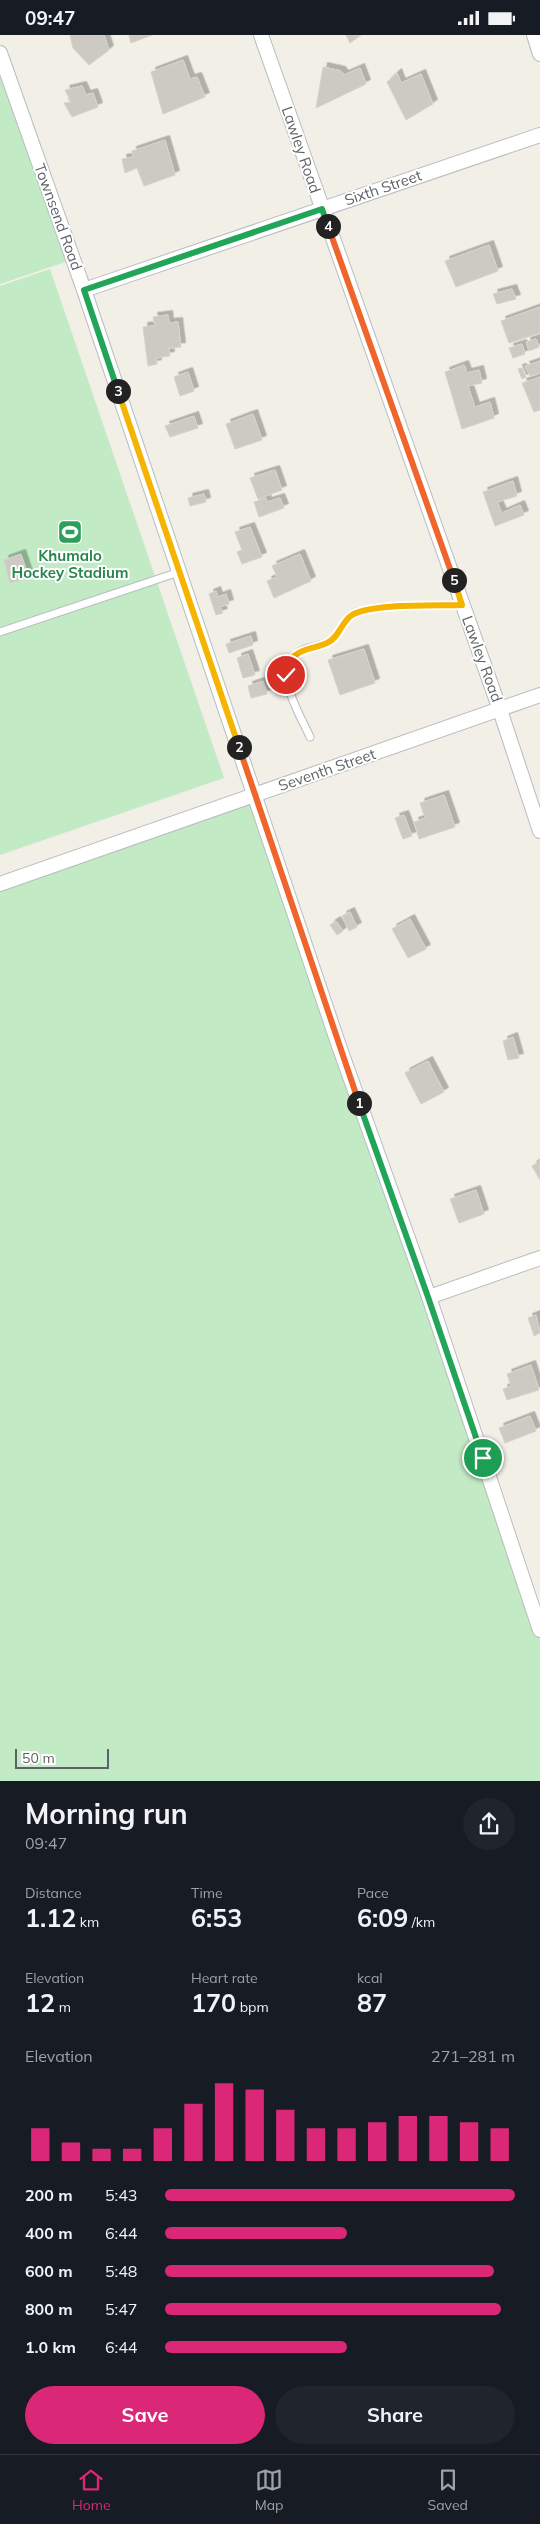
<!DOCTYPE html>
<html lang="en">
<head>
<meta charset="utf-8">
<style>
  :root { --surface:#171b24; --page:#20242c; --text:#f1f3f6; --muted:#9ea1a6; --line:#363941; --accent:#db2777 }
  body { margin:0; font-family:Mulish,sans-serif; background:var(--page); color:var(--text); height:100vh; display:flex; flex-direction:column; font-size:19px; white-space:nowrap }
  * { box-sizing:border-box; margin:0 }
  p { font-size:16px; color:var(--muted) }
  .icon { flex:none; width:28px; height:28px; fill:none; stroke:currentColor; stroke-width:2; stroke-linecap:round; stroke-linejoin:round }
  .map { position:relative; height:1746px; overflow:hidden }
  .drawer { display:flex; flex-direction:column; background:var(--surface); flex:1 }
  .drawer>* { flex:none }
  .scale { position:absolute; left:15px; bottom:12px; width:94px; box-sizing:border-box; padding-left:5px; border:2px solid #5e6268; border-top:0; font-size:14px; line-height:18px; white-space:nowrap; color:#5e6268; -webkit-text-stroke:4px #fff; paint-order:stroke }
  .pin { position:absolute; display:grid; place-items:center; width:42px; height:42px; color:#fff; margin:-21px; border:2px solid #fff; border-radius:50%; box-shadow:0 1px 5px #0007 }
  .km { position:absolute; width:25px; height:25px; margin:-12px; border-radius:50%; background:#222; color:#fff; font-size:14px; line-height:25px; text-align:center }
  .round { display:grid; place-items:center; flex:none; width:52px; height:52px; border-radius:26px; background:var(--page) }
  .overview { display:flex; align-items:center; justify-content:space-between; height:85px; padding:0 25px }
  h1 { font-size:28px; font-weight:700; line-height:38px }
  .stats { display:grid; grid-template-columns:repeat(3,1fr); gap:8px; height:85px; padding:5px 25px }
  .stats div { display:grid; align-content:center }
  .stats b { font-size:25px; font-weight:700 }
  .stats small { font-size:14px; font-weight:400 }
  .stats p { font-size:14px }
  .chart { height:140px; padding:10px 25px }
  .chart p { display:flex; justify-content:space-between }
  .chart svg { width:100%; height:90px; margin-top:5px; stroke:var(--accent); stroke-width:6 }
  .action { display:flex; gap:10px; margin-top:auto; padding:10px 25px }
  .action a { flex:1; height:58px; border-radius:30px; background:var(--accent); color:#fff; font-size:20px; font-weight:700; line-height:58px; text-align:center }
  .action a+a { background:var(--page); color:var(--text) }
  ul { padding:0 25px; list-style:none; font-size:16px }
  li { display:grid; grid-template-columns:80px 60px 1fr; align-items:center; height:38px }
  li i { height:12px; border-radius:6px; background:var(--accent) }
  .status { display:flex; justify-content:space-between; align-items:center; height:35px; padding:0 25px; background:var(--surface); direction:ltr }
  .status svg { height:14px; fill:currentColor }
  .dock { display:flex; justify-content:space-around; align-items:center; height:70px; border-top:1px solid var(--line); background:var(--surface); font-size:14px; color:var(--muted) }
  .dock a { display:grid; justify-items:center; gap:2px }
  .dock .active { color:var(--accent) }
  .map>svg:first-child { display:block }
</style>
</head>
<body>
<div class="status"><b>09:47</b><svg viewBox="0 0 49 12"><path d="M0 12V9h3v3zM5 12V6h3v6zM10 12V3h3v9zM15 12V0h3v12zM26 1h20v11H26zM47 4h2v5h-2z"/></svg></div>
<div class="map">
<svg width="540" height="1747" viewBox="0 0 540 1747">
  <defs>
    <filter id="shadow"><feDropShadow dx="4.5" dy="-4.5" stdDeviation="0" flood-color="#0004"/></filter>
  </defs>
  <rect width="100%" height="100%" fill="#f1efe6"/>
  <g fill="#c2eac4">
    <polygon points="0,38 68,226 0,249"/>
    <polygon points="50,234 224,743 0,820 0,251"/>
    <polygon points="255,761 540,1605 540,1746 0,1746 0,847"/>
  </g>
  <g fill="#cccac3" stroke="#d6d2c4" filter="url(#shadow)">
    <polygon points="70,0 104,0 109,15 89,30 73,13"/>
    <polygon points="129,0 152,0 131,8"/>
    <polygon points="346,0 361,0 350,8"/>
    <polygon points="183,25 190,44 197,42 205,62 163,79 151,37"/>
    <polygon points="323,32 341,36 344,40 360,33 366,49 316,73"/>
    <polygon points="397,38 401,48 421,39 433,69 406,85 387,47"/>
    <polygon points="82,51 86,60 93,58 98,72 72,82 64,68 71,67 65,55"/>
    <polygon points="165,105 175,140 144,151 137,133 125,138 122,124 133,122 132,116"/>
    <polygon points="489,210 498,236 456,252 445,226"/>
    <polygon points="512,254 516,264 497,269 493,259"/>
    <polygon points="540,272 540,298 509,308 501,286"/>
    <polygon points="168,280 169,288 178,287 181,312 169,313 170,321 156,323 157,329 148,331 143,292 155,291 153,282"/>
    <polygon points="536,304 539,312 529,316 526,307"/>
    <polygon points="522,309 525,319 513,323 509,313"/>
    <polygon points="540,326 540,338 530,341 525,331"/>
    <polygon points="464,330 467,338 479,335 482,348 468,351 475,372 490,367 494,383 462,394 445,337"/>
    <polygon points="522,333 526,342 522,344 518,334"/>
    <polygon points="188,337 194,356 180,361 174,342"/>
    <polygon points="540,342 540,375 534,377 522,348"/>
    <polygon points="253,379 262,405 235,414 226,389"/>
    <polygon points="194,381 198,393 170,402 165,391"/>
    <polygon points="275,435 282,455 258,464 250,443"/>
    <polygon points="513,446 517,461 497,467 502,478 520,470 524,480 495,491 483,457"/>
    <polygon points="204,459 206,467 190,471 188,463"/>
    <polygon points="266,463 267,467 280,463 284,473 259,482 254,467"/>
    <polygon points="250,492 262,522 242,529 237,517 242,515 235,497"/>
    <polygon points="21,519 29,543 10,548 4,525"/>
    <polygon points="300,519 311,546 274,563 267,546 277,542 272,531"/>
    <polygon points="216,556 218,562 226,559 229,569 220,572 223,578 216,580 209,559"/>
    <polygon points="251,601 253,610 229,618 226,609"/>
    <polygon points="364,614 375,648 340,660 328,625"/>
    <polygon points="248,619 255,640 243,643 237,623"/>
    <polygon points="263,646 267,659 251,663 248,651"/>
    <polygon points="444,760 455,792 419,804 414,787 425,783 420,768"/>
    <polygon points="404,780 412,801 403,804 395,783"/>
    <polygon points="350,877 357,892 349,896 342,881"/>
    <polygon points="410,884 426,914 408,923 392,894"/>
    <polygon points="336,886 343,896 337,900 330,890"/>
    <polygon points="513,1002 519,1023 508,1025 503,1006"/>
    <polygon points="428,1026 444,1057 421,1069 405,1038"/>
    <polygon points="540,1126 540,1145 532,1131"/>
    <polygon points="476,1155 484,1179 459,1188 450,1164"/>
    <polygon points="536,1280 540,1298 534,1301 528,1283"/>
    <polygon points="531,1330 539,1355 507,1365 503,1354 511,1351 507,1339"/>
    <polygon points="530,1381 536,1396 505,1408 499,1393"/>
  </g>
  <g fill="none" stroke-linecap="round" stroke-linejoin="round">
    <defs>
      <g id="lane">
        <polyline points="0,597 179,537"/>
        <path d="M 310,702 C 300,679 271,636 299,617 C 309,610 322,612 331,605 C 341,599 342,585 353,579 C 373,568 438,571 463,570"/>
      </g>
      <g id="street">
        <polyline points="261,0 500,675 540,796"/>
        <polyline points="534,0 540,19"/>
        <polyline points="0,18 84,255 339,1011 429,1262 540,1595"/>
        <polyline points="84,255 540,100"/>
        <polyline points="0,849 540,660"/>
        <polyline points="429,1262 540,1223"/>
      </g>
    </defs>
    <use href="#lane" stroke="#b9bcc1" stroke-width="9"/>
    <use href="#street" stroke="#b9bcc1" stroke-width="16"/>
    <use href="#lane" stroke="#fff" stroke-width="7"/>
    <use href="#street" stroke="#fff" stroke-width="14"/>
  </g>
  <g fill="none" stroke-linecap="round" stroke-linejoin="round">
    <defs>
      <polyline id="split-1" points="359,1068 428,1262 483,1423"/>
      <polyline id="split-2" points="239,712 359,1068"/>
      <polyline id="split-3" points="118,356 239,712"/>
      <polyline id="split-4" points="118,356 84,255 322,174 328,191"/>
      <polyline id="split-5" points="328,191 454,545"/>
      <path id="split-6" d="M 286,640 C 291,612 306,617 327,608 C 340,602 341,587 352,580 C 371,568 438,571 462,570 L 454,545"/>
    </defs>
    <use href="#split-1" stroke="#fff" stroke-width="10"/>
    <use href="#split-2" stroke="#fff" stroke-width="10"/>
    <use href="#split-3" stroke="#fff" stroke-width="10"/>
    <use href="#split-4" stroke="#fff" stroke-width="10"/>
    <use href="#split-5" stroke="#fff" stroke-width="10"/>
    <use href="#split-6" stroke="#fff" stroke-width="10"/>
    <use href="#split-1" stroke="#22a559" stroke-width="6"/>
    <use href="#split-2" stroke="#f0652b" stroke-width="6"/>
    <use href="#split-3" stroke="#f5b400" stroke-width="6"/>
    <use href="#split-4" stroke="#22a559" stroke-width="6"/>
    <use href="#split-5" stroke="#f0652b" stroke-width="6"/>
    <use href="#split-6" stroke="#f5b400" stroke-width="6"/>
  </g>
  <defs>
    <symbol id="stadium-square" viewBox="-11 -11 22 22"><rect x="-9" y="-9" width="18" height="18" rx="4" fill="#2e9e5b" stroke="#fff"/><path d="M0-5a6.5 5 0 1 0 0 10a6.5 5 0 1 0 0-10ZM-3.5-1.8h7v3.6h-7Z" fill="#fff"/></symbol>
  </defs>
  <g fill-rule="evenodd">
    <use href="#stadium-square" x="56" y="483" width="28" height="28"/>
  </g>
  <g text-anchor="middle" stroke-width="4" stroke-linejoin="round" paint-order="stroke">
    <g font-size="15" fill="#5e6268" stroke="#fff">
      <text transform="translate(301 115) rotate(71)" y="5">Lawley Road</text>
      <text transform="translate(383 153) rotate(-19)" y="5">Sixth Street</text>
      <text transform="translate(58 182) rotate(70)" y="5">Townsend Road</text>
      <text transform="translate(482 624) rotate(70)" y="5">Lawley Road</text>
      <text transform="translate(327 735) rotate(-19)" y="5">Seventh Street</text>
    </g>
    <g font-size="15" font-weight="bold" fill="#27864d" stroke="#fff">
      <text x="70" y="526">Khumalo<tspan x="70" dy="17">Hockey Stadium</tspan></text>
    </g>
  </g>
</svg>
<div class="scale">50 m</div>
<div class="pin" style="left:483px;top:1423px;background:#1e9e55"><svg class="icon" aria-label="arrive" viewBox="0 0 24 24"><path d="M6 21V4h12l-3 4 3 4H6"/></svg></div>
<div class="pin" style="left:286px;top:640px;background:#d93025"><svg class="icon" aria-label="check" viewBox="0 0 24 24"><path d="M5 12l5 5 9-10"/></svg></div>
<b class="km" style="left:359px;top:1068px">1</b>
<b class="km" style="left:239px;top:712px">2</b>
<b class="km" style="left:118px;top:356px">3</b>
<b class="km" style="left:328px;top:191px">4</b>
<b class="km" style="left:454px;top:545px">5</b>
</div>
<section class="drawer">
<div class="overview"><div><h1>Morning run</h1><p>09:47</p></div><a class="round"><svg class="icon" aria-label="share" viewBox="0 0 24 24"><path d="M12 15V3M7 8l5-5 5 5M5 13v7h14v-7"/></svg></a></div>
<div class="stats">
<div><p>Distance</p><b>1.12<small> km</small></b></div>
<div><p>Time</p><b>6:53</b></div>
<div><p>Pace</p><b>6:09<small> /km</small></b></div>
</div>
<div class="stats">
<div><p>Elevation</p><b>12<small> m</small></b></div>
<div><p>Heart rate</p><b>170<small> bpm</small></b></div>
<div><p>kcal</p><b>87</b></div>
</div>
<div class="chart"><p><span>Elevation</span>271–281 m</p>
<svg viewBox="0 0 160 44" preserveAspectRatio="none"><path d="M5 44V28M15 44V35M25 44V38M35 44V38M45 44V28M55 44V16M65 44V6M75 44V9M85 44V19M95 44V28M105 44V28M115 44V25M125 44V22M135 44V22M145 44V25M155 44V28"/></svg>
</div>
<ul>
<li><b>200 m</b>5:43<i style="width:100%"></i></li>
<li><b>400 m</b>6:44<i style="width:52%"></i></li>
<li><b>600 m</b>5:48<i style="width:94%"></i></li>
<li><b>800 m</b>5:47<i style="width:96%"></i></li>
<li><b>1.0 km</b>6:44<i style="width:52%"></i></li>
</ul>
<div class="action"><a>Save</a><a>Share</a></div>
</section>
<nav class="dock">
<a class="active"><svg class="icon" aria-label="home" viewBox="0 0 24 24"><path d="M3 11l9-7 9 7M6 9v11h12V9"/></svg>Home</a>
<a><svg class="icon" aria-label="map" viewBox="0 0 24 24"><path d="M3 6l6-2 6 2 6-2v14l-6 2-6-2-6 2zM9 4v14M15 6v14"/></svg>Map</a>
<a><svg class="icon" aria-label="saved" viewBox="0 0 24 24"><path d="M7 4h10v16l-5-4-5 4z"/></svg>Saved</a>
</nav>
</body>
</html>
